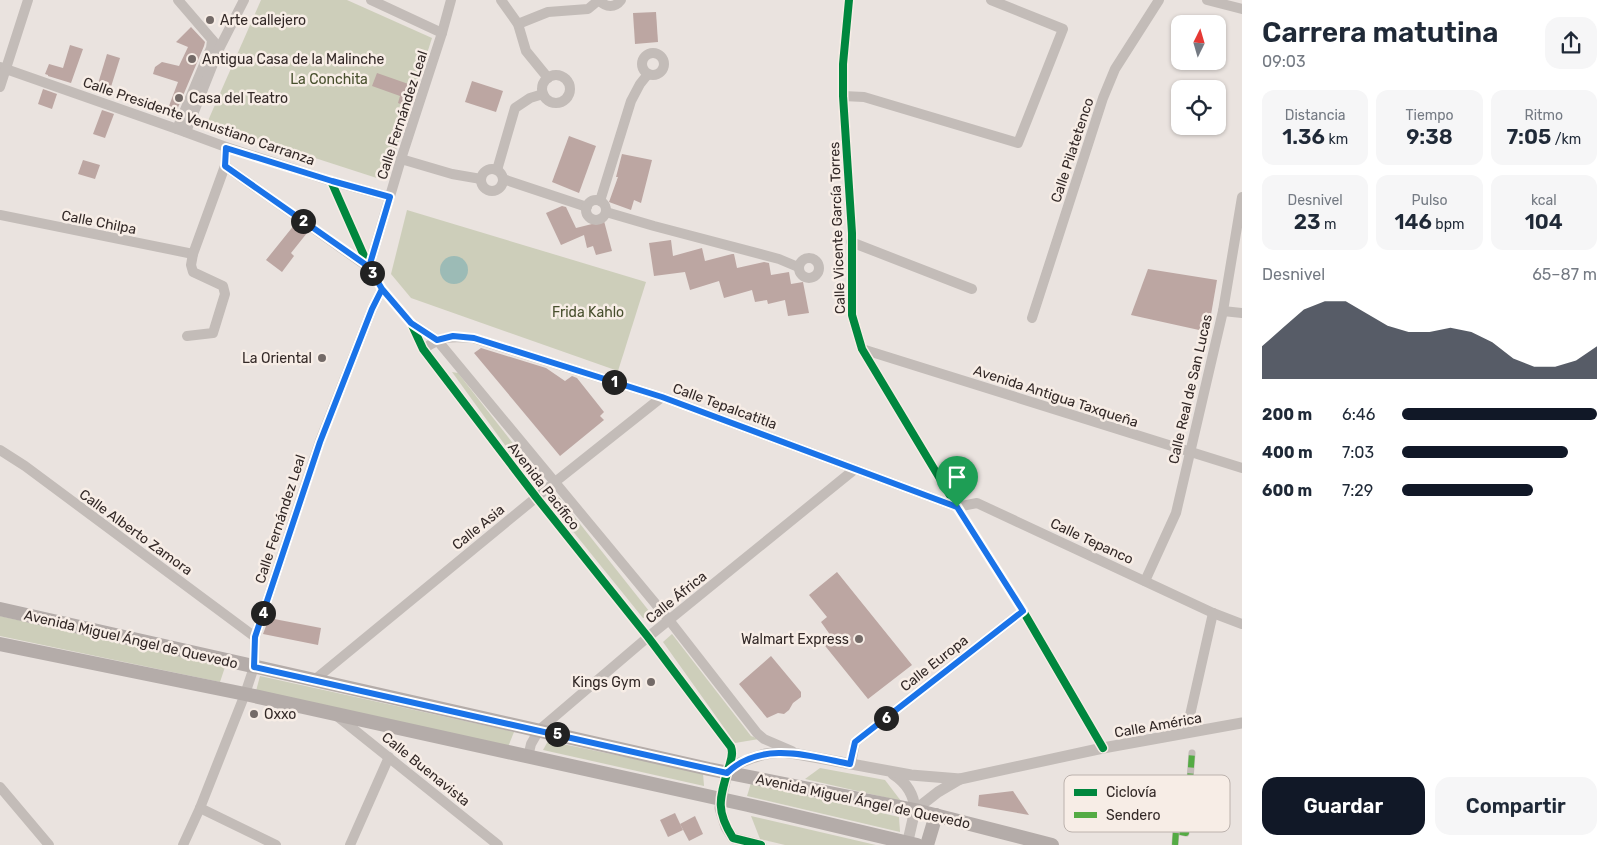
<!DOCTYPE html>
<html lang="es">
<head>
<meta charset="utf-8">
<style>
  :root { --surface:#fff; --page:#f6f6f7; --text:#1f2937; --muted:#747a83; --accent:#111827 }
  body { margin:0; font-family:Rubik,sans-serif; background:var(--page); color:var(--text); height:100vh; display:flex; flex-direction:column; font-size:19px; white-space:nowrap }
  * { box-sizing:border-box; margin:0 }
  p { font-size:16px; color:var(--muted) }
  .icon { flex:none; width:28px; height:28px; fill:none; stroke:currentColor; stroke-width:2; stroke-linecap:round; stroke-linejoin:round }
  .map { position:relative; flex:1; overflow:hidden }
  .drawer { display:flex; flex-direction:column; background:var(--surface); width:375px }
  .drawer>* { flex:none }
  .needle { width:32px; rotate:5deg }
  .controls { position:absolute; left:1171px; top:15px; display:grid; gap:10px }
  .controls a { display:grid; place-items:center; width:55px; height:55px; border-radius:10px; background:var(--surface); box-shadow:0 1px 4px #0004; font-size:25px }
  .pin { position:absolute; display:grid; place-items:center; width:42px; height:42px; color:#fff; margin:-51px -21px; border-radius:50% 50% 50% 0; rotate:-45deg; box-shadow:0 0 5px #0007 }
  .pin .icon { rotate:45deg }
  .km { position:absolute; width:25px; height:25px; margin:-12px; border-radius:50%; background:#222; color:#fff; font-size:14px; line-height:25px; text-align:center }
  .round { display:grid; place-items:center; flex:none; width:52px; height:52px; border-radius:15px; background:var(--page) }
  .summary { display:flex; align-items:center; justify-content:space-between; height:85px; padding:0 20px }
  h1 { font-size:28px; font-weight:600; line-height:38px }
  .metrics { display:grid; grid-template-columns:repeat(3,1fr); gap:8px; height:85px; padding:5px 20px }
  .metrics div { display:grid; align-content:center; border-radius:12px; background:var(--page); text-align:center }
  .metrics b { font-size:21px; font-weight:600 }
  .metrics small { font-size:14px; font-weight:400 }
  .metrics p { font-size:14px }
  .chart { height:140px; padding:10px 20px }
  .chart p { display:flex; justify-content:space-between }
  .chart svg { width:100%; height:90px; margin-top:5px; fill:var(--accent); opacity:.7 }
  .cta { display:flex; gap:10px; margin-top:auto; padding:10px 20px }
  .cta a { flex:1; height:58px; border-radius:15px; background:var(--accent); color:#fff; font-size:20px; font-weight:600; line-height:58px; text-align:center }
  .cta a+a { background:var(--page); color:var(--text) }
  ul { padding:0 20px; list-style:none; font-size:16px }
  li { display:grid; grid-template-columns:80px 60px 1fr; align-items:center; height:38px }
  li i { height:12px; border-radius:6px; background:var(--accent) }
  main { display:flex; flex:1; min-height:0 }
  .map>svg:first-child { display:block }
</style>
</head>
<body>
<main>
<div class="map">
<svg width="1242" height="845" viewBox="0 0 1242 845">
  <rect width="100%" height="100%" fill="#eae3df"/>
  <g fill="#cdceba">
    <polygon points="261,0 347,0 432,38 386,181 207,123"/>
    <polygon points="407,210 646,282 618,371 411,298 391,274"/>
    <polygon points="452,372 458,373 533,469 526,474"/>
    <polygon points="554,491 653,616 643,618 546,498"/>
    <polygon points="0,616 225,667 220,682 0,636"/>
    <polygon points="672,634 751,736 759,739 735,743 663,642"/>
    <polygon points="260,676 514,732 508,747 256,691"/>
    <polygon points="548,741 703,773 704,786 543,750"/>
    <polygon points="820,768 885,780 901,801 805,779"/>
    <polygon points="751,783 899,817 900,832 747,796"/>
    <polygon points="751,816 876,845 785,845 760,839"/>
  </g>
  <circle fill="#9cbbb6" cx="454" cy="270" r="14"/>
  <g fill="#bca6a2">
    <polygon points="656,12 658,42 635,44 633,13"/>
    <polygon points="191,27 205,42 204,46 174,117 166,114 178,82 153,74 155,67 162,62 179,66 188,47 176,42"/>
    <polygon points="70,45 83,49 71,83 48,76 48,75 45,74 49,64 63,68"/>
    <polygon points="107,54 120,58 110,90 97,87"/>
    <polygon points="377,73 417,87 410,108 398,103 400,96 372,86"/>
    <polygon points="472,81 503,91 496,112 465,102"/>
    <polygon points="43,89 57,94 52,109 38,104"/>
    <polygon points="102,110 114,114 105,138 93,134"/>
    <polygon points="569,136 596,146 579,193 552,182"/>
    <polygon points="622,154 652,160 641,203 634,200 631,210 609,202 618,177 616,177"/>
    <polygon points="83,160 100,165 95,179 78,174"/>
    <polygon points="562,206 566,207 576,228 604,221 612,251 596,255 593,246 587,248 584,235 561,245 546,213"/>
    <polygon points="295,224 307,233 291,253 294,256 282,272 266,260"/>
    <polygon points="671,240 673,256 702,248 705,261 732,254 734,254 737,268 764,262 769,263 771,275 789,272 791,284 803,282 809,313 788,316 785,300 768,304 767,300 755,302 752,290 724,298 719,281 690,290 685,272 654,276 649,243"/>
    <polygon points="1148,269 1217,280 1208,332 1131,315"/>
    <polygon points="481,348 546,368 565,381 572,376 577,378 604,412 600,416 604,420 560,456 474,353"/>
    <polygon points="837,572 912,665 868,699 822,642 831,636 821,622 827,617 809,595"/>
    <polygon points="269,618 321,628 318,645 263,634"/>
    <polygon points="771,656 801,692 801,697 793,703 789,710 784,714 778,713 767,718 739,684"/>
    <polygon points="1013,791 1029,815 978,806 979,795"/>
    <polygon points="675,813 683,830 668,837 660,820"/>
    <polygon points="695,816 703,834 689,841 680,824"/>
  </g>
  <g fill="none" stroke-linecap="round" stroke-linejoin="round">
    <polyline stroke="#c3bcb8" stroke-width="7" points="1175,845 1176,831 1186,833 1192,753"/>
    <g stroke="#c3bcb8" stroke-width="10">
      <polyline points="178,0 215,43"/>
      <polyline points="371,0 442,33"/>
      <polyline points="501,0 518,24 526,51 548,78"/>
      <path d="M 599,0 C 606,8 615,8 621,0"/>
      <polyline points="849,0 843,64 843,96 852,233 852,315 862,349 957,507 1023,611 1103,748"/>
      <polyline points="1207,0 1242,9"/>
      <polyline points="518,24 548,12 588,9 599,0"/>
      <circle cx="653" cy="64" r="11"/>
      <polyline points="0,67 177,129 226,147 331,181 390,197"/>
      <circle cx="556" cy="89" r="14"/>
      <polyline points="0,87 28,0"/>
      <polyline points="843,96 864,97 1018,143 1063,29 991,0"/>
      <polyline points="177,129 211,48 212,40"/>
      <polyline points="186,132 219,49 244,0"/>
      <polyline points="401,159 452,174 481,179"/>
      <polyline points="225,166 368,267"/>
      <circle cx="492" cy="180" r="11"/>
      <polyline points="497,170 515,108 530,98 543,94"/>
      <polyline points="503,179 587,207"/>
      <polyline points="331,181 369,267 382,289 411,323 423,349 536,497 648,637 731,747 732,757 727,773"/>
      <circle cx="596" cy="210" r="10"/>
      <polyline points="600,201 631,101 640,84 648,74"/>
      <polyline points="606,212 654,226 779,259 798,267"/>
      <polyline points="0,215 193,254"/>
      <polyline points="851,242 972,289"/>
      <circle cx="809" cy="268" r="10"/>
      <polyline points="369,267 401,159 442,33 451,0"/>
      <polyline points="1223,311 1242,313"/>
      <polyline points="1032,318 1103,98 1115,69 1159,0"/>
      <polyline points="411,323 437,340 669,620 757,733 764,739 792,751"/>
      <polyline points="187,336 213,333 225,294 223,286 193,272 191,265 193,254 225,166 226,147"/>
      <path d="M 423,349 C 443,336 450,336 473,338 L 662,397 L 957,507"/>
      <polyline points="862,349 1242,468"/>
      <polyline points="0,450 25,466 255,637"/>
      <polyline points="957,507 977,503 1213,613 1242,624"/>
      <polyline points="1145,581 1176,513 1223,311 1242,197"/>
      <polyline points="313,681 555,482 662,397"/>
      <polyline points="337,716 498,845"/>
      <polyline points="1186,733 1213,613"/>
      <polyline points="528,757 531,744 539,730 648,637 855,469"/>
      <polyline points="851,764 855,742 1023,611"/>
      <polyline points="0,787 49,845"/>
      <polyline points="200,808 276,845"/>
      <polyline points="183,845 200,808 245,694 254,667 255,637 320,441 372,309 382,289"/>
      <polyline points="350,845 389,757"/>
    </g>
    <g stroke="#c3bcb8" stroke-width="11">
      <path d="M 893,774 C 907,783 914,794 915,810 L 907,845"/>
      <polyline points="915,810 938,792 960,779"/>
      <polyline points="761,845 733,838 726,827 720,808 721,799 727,773 735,765 752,758 765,754 781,752 797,754 911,775 960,779 1103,748 1242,723"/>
    </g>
    <g stroke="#b4aca9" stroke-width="14">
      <polyline points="0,609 709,769 915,810 1052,845"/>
      <polyline points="0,644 245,694 748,805 917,845"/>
      <polyline points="927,845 936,815"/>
    </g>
    <polyline stroke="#54ab44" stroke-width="6" stroke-dasharray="12 6" stroke-linecap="butt" points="1175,845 1176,831 1186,833 1192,753"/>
    <defs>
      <g id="cycleway">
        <polyline points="849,0 843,64 843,96 852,233 852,315 862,349 957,507 1023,611 1103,748"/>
        <path d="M 331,181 L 369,267 L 382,289 L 411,323 L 423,349 L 536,497 L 648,637 L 731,747 C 734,755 730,762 728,770 C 719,800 716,811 733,838 L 761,845"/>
      </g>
    </defs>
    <use href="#cycleway" stroke="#f7ede6" stroke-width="11"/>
    <use href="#cycleway" stroke="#00873e" stroke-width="8"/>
  </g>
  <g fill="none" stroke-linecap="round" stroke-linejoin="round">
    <defs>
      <path id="route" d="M 957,507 L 662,397 L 474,338 L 453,336 L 437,340 L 411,323 L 382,289 L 369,267 L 225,166 L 226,148 L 332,181 L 390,197 L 369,267 L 382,289 L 372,309 L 320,442 L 255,637 L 254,667 L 727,773 C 761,740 810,756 850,764 L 855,742 L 1023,611 L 957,507"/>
    </defs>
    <use href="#route" stroke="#fff" stroke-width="10"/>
    <use href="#route" stroke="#1a73e8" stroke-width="6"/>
  </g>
  <g fill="#736a67" stroke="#f7ede6" stroke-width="2">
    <circle cx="210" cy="20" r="5"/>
    <circle cx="192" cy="59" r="5"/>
    <circle cx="179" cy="98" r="5"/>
    <circle cx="322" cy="358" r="5"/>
    <circle cx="859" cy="639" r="5"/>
    <circle cx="651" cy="682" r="5"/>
    <circle cx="254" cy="714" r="5"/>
  </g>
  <g text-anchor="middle" stroke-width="5" stroke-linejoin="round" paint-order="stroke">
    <g font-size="14" fill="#332927" stroke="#f7ede6" text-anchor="start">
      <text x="220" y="25">Arte callejero</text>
      <text x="202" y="64">Antigua Casa de la Malinche</text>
      <text x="189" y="103">Casa del Teatro</text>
      <text x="312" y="363" text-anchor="end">La Oriental</text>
      <text x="849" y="644" text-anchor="end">Walmart Express</text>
      <text x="641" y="687" text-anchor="end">Kings Gym</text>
      <text x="264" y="719">Oxxo</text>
    </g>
    <g font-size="14" fill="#474f2d" stroke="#f7ede6">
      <text x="329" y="84">La Conchita</text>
      <text x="588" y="317">Frida Kahlo</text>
    </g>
    <g font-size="14" fill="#332927" stroke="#f7ede6">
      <text transform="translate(402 115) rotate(-72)" y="5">Calle Fernández Leal</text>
      <text transform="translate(199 121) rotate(19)" y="5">Calle Presidente Venustiano Carranza</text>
      <text transform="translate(1072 150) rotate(-72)" y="5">Calle Pilatetenco</text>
      <text transform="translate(99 222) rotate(11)" y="5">Calle Chilpa</text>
      <text transform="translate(837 228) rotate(-92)" y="5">Calle Vicente García Torres</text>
      <text transform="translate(1190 389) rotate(-77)" y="5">Calle Real de San Lucas</text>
      <text transform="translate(1056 396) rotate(18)" y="5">Avenida Antigua Taxqueña</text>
      <text transform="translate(725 406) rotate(20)" y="5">Calle Tepalcatitla</text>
      <text transform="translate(544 486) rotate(52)" y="5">Avenida Pacífico</text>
      <text transform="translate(280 519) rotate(-72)" y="5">Calle Fernández Leal</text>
      <text transform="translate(478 527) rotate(-39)" y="5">Calle Asia</text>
      <text transform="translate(136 532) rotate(36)" y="5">Calle Alberto Zamora</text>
      <text transform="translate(1092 541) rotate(25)" y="5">Calle Tepanco</text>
      <text transform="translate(676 597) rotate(-39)" y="5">Calle África</text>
      <text transform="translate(131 639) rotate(13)" y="5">Avenida Miguel Ángel de Quevedo</text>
      <text transform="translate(934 663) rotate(-38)" y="5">Calle Europa</text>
      <text transform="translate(1158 725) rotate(-10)" y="5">Calle América</text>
      <text transform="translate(426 769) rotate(39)" y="5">Calle Buenavista</text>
      <text transform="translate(863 801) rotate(12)" y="5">Avenida Miguel Ángel de Quevedo</text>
    </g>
  </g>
  <rect x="1064" y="775" width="166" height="57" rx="8" fill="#f7ede6" stroke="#bcb2ad" stroke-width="1"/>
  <rect x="1074" y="789" width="23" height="7" fill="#00873e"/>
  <rect x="1074" y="812" width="23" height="6" fill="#54ab44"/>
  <g font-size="14" fill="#332927">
    <text x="1106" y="797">Ciclovía</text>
    <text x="1106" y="820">Sendero</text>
  </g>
</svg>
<div class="controls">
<a><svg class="needle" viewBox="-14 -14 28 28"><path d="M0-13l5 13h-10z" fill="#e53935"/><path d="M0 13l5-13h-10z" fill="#747a83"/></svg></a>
<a><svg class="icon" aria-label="locate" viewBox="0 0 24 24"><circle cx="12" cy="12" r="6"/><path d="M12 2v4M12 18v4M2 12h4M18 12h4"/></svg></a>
</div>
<div class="pin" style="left:957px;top:507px;background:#1e9e55"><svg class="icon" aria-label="arrive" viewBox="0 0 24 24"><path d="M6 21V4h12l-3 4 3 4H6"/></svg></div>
<b class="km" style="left:614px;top:382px">1</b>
<b class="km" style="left:303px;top:221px">2</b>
<b class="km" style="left:372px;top:273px">3</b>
<b class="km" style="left:263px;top:613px">4</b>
<b class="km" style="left:557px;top:734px">5</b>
<b class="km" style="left:886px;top:718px">6</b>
</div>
<section class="drawer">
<div class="summary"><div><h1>Carrera matutina</h1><p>09:03</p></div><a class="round"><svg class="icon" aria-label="share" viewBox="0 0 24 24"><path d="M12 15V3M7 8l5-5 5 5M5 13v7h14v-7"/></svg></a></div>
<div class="metrics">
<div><p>Distancia</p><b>1.36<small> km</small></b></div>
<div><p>Tiempo</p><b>9:38</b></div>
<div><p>Ritmo</p><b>7:05<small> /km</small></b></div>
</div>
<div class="metrics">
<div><p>Desnivel</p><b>23<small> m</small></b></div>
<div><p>Pulso</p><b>146<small> bpm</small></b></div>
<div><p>kcal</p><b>104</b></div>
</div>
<div class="chart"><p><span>Desnivel</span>65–87 m</p>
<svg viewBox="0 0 160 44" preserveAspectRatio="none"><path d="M0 44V28L10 19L20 10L30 6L40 6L50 12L60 18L70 21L80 21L90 19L100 21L110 26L120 34L130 38L140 38L150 35L160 28V44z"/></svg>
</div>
<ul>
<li><b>200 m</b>6:46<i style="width:100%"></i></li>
<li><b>400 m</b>7:03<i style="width:85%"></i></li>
<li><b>600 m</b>7:29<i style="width:67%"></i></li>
</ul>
<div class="cta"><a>Guardar</a><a>Compartir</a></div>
</section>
</main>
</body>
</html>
